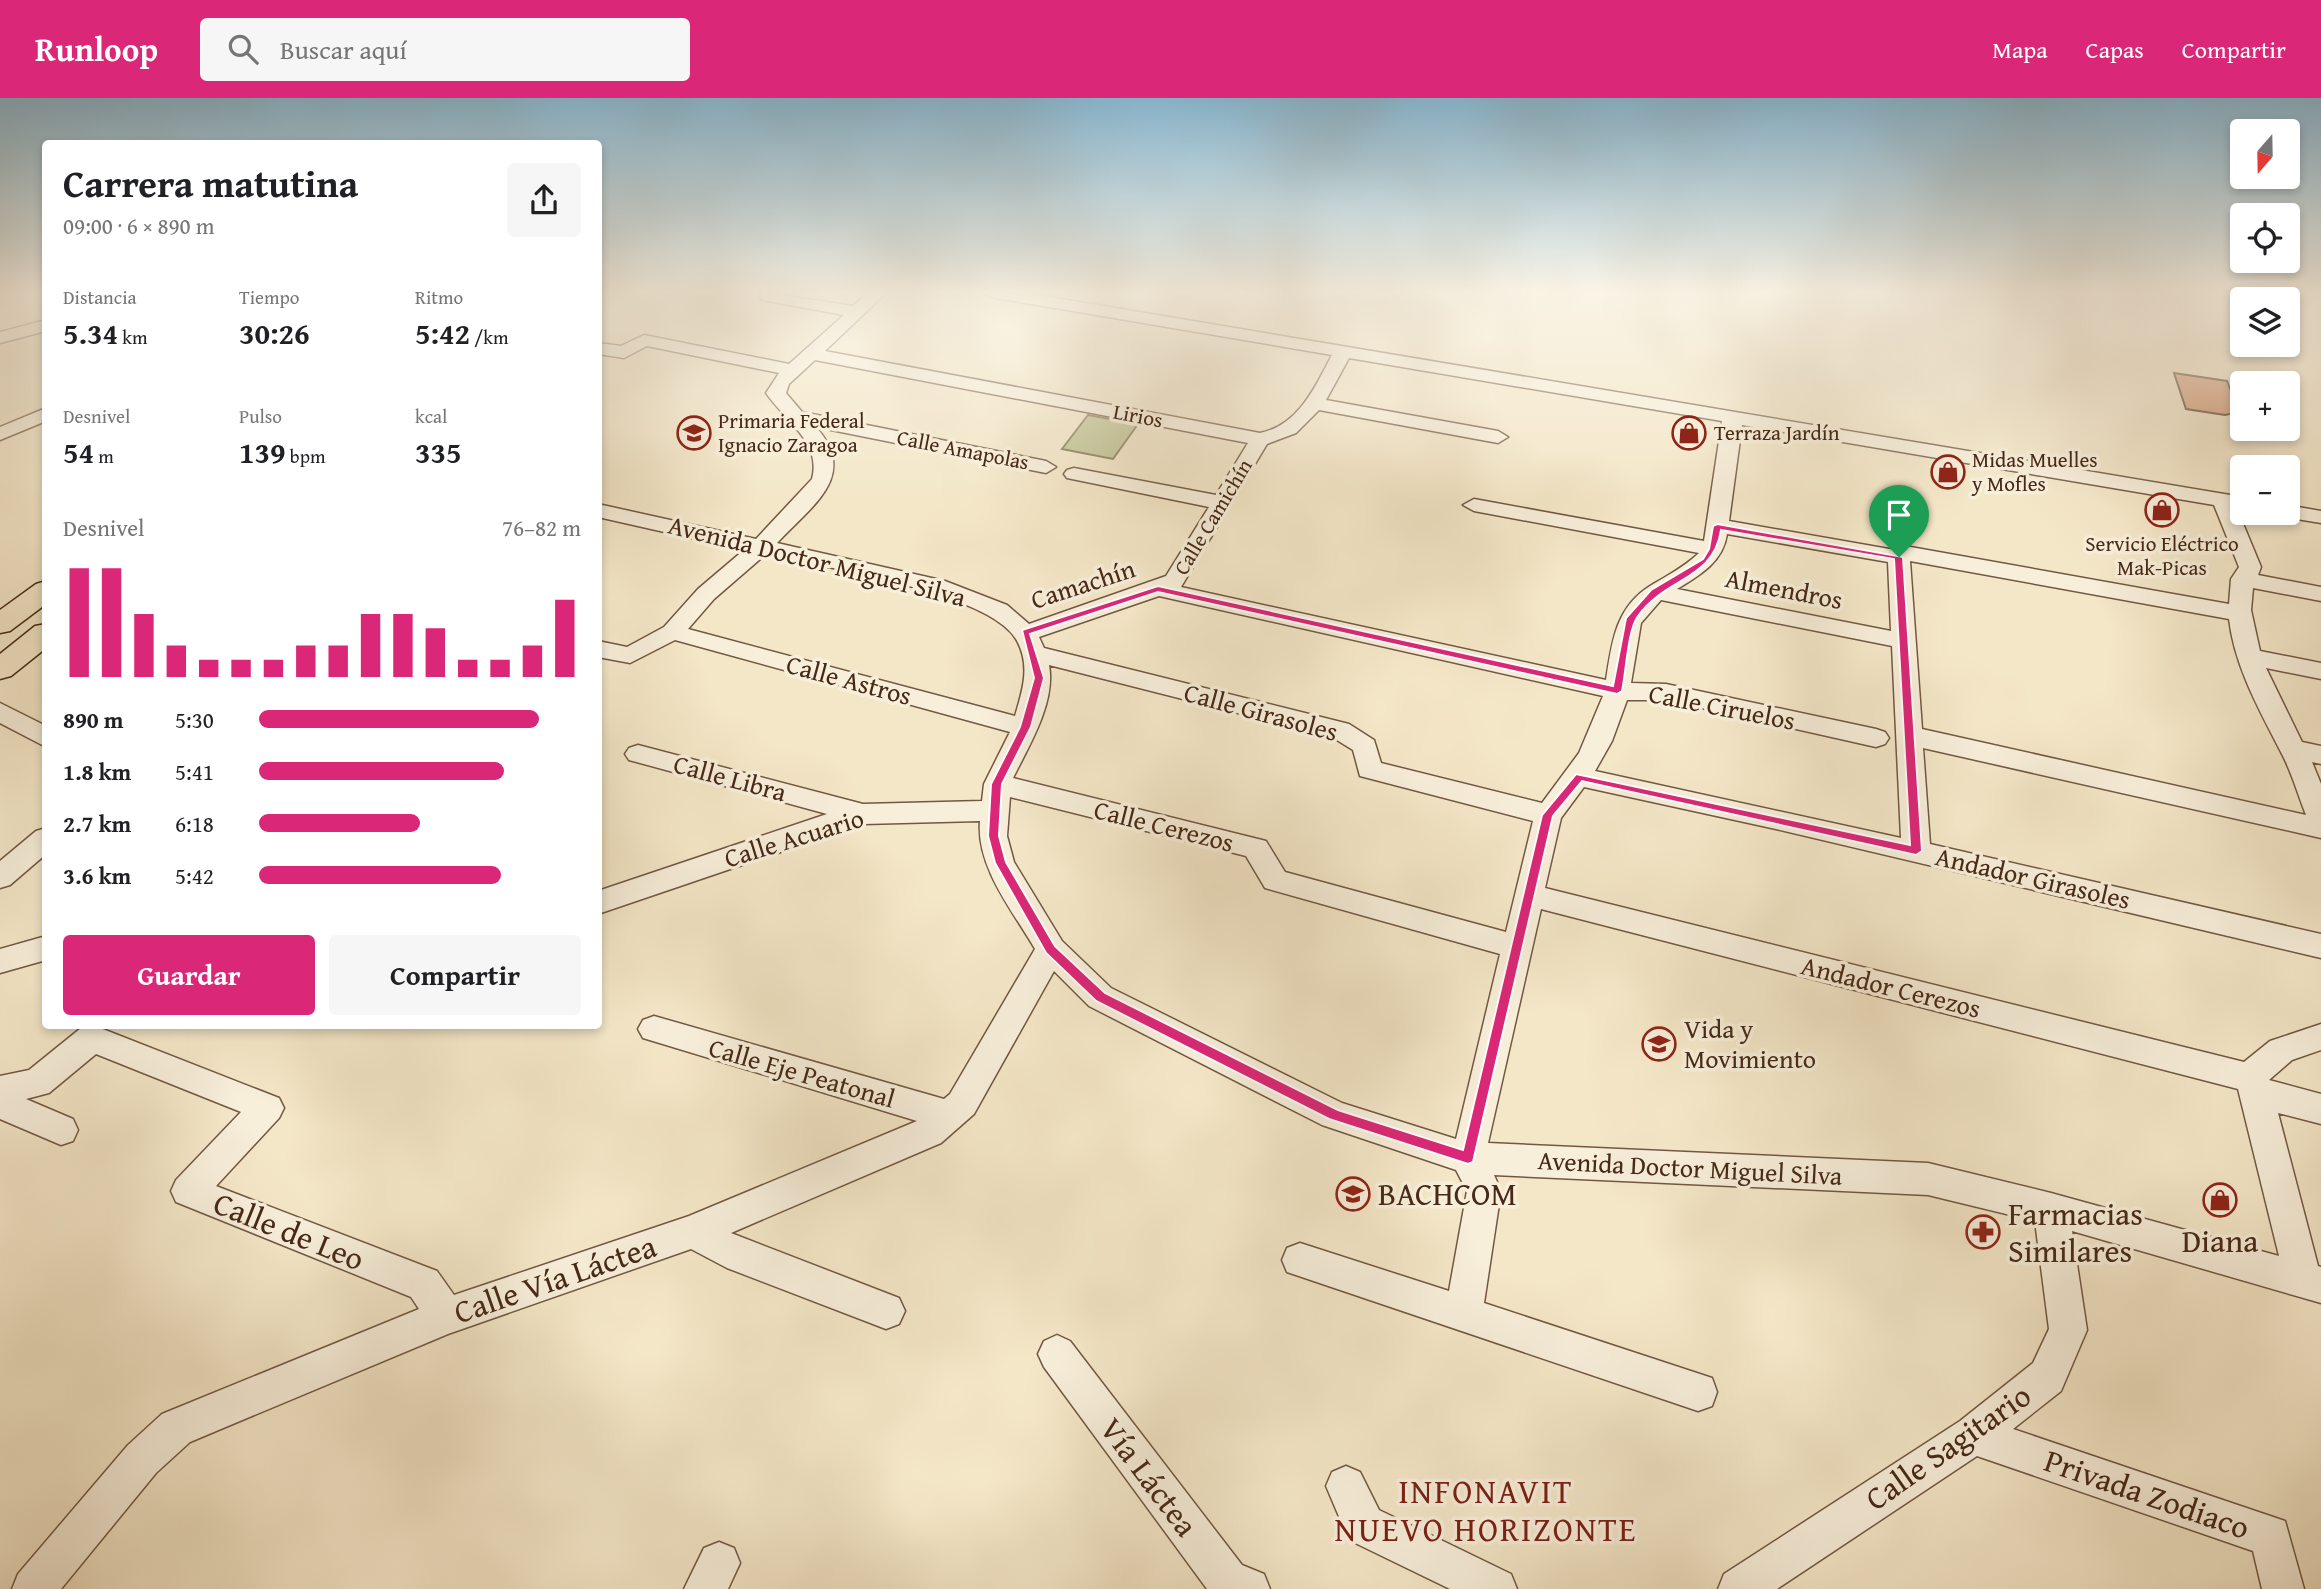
<!DOCTYPE html>
<html lang="es">
<head>
<meta charset="utf-8">
<style>
  :root { --surface:#fff; --page:#f6f6f6; --text:#202124; --muted:#757577; --accent:#db2777 }
  body { margin:0; font-family:"Gentium Book Plus",serif; background:var(--page); color:var(--text); height:100vh; display:flex; flex-direction:column; font-size:26px; white-space:nowrap }
  * { box-sizing:border-box; margin:0 }
  p { font-size:23px; color:var(--muted) }
  .icon { flex:none; width:38px; height:38px; fill:none; stroke:currentColor; stroke-width:2; stroke-linecap:round; stroke-linejoin:round }
  .map { position:relative; flex:1; overflow:hidden }
  .drawer { position:absolute; left:42px; top:42px; width:560px; height:889px; display:flex; flex-direction:column; background:var(--surface); border-radius:7px; box-shadow:0 4px 10px #0003 }
  .drawer>* { flex:none }
  .needle { width:46px; rotate:200deg }
  .buttons { position:absolute; left:2230px; top:21px; display:grid; gap:14px }
  .buttons a { display:grid; place-items:center; width:70px; height:70px; border-radius:7px; background:var(--surface); box-shadow:0 4px 10px #0003; font-size:35px }
  .pin { position:absolute; display:grid; place-items:center; width:60px; height:60px; color:#fff; margin:-72px -30px; border-radius:50% 50% 50% 0; rotate:-45deg; box-shadow:0 0 7px #0007 }
  .pin .icon { rotate:45deg }
  .round { display:grid; place-items:center; flex:none; width:74px; height:74px; border-radius:7px; background:var(--page) }
  .headline { display:flex; align-items:center; justify-content:space-between; height:119px; padding:0 21px }
  h1 { font-size:38px; font-weight:600; line-height:52px }
  .metrics { display:grid; grid-template-columns:repeat(3,1fr); gap:10px; height:119px; padding:7px 21px }
  .metrics div { display:grid; align-content:center }
  .metrics b { font-size:30px; font-weight:600 }
  .metrics small { font-size:19px; font-weight:400 }
  .metrics p { font-size:19px }
  .chart { height:196px; padding:14px 21px }
  .chart p { display:flex; justify-content:space-between }
  .chart svg { width:100%; height:126px; margin-top:7px; stroke:var(--accent); stroke-width:6 }
  .primary-button { display:flex; gap:14px; margin-top:auto; padding:14px 21px }
  .primary-button a { flex:1; height:80px; border-radius:7px; background:var(--accent); color:#fff; font-size:28px; font-weight:600; line-height:80px; text-align:center }
  .primary-button a+a { background:var(--page); color:var(--text) }
  ul { padding:0 21px; list-style:none; font-size:23px }
  li { display:grid; grid-template-columns:112px 84px 1fr; align-items:center; height:52px }
  li i { height:18px; border-radius:9px; background:var(--accent) }
  header { display:flex; align-items:center; gap:42px; box-sizing:border-box; height:98px; padding:0 35px; background:var(--accent); color:#fff }
  header strong { font-size:33px }
  nav { display:flex; gap:38px; margin-inline-start:auto; font-size:24px }
  .search { width:490px; height:63px; background:var(--page); display:flex; align-items:center; gap:18px; box-sizing:border-box; padding:0 24px; border-radius:7px; color:var(--muted); font-size:26px }
  .map>svg:first-child { display:block }
</style>
</head>
<body>
<header>
<strong>Runloop</strong>
<div class="search"><svg class="icon" aria-label="search" viewBox="0 0 24 24"><circle cx="10" cy="10" r="6"/><path d="M15 15l6 6"/></svg>Buscar aquí</div>
<nav><a>Mapa</a><a>Capas</a><a>Compartir</a></nav>
</header>
<div class="map">
<svg width="2321" height="1491" viewBox="0 0 2321 1491">
  <rect width="100%" height="100%" fill="#f4e7c8"/>
  <filter id="stains"><feTurbulence type="fractalNoise" baseFrequency=".00286" numOctaves="4"/><feColorMatrix values="0 0 0 0 .2 0 0 0 0 .09 0 0 0 0 .02 0 0 0 .5 -.17"/></filter>
  <radialGradient id="worn" r=".72"><stop offset=".6" stop-color="#630" stop-opacity="0"/><stop offset="1" stop-color="#630" stop-opacity=".3"/></radialGradient>
  <polygon fill="#bfc493" stroke="#827654" stroke-width="2" points="1088,317 1138,326 1113,361 1062,351"/>
  <polygon fill="#d3936a" stroke="#462916" stroke-width="2" points="2174,275 2227,283 2239,314 2225,317 2186,311"/>
  <g fill="none" stroke-linecap="round" stroke-linejoin="round">
    <defs>
      <g id="minor">
        <path d="M 762,194 L 853,208 L 869,194 L 887,194 L 825,253 L 1260,335 C 1299,327 1315,289 1332,257 L 990,199 L 981,194 L 1020,194 L 2242,399 L 2242,411 L 2237,411 L 2261,469 L 2258,477 L 2321,489 L 2321,503 L 2253,490 L 2251,512 L 2260,553 L 2321,565 L 2321,581 L 2266,570 L 2302,644 L 2321,648 L 2321,666 L 2312,664 L 2321,686 L 2321,740 L 1923,650 L 1930,746 L 2321,836 L 2321,860 L 1776,731 L 1584,689 L 1561,720 L 1545,790 L 2244,964 L 2270,943 L 2321,926 L 2321,952 L 2292,962 L 2269,982 L 2321,996 L 2321,1026 L 2278,1015 L 2318,1168 L 2321,1169 L 2321,1205 L 2072,1133 L 2087,1232 L 2061,1293 L 2013,1331 L 2285,1423 L 2304,1491 L 2262,1491 L 2253,1453 L 1977,1358 L 1777,1491 L 1718,1491 L 1724,1476 L 1960,1323 L 2033,1265 L 2049,1231 L 2035,1123 L 1928,1097 L 1494,1077 L 1501,1093 L 1484,1205 L 1712,1280 L 1717,1294 L 1712,1308 L 1698,1313 L 1287,1174 L 1282,1162 L 1287,1150 L 1300,1145 L 1449,1193 L 1467,1093 L 1456,1072 L 1322,1027 L 1089,908 L 1054,873 L 974,1016 L 941,1045 L 731,1135 L 899,1200 L 905,1213 L 899,1226 L 886,1231 L 727,1170 L 691,1151 L 448,1236 L 190,1344 L 156,1375 L 61,1491 L 12,1491 L 18,1476 L 128,1347 L 162,1316 L 419,1211 L 411,1199 L 176,1104 L 171,1093 L 176,1082 L 241,1014 L 96,956 L 49,995 L 26,1001 L 73,1021 L 78,1032 L 73,1043 L 61,1047 L 0,1021 L 0,978 L 29,972 L 81,930 L 95,928 L 279,1000 L 284,1010 L 279,1020 L 216,1088 L 437,1173 L 454,1197 L 689,1118 L 917,1023 L 643,940 L 638,931 L 643,922 L 654,918 L 944,1001 L 950,996 L 1035,851 C 1013,813 976,769 980,723 L 863,726 L 598,816 L 598,793 L 827,716 L 629,662 L 625,656 L 629,650 L 638,647 L 863,706 L 982,703 L 984,686 L 1010,634 L 675,542 L 630,565 L 598,559 L 598,543 L 627,549 L 664,529 L 698,491 L 744,452 L 598,419 L 598,406 L 756,441 L 812,381 C 822,344 785,323 766,295 L 779,275 L 647,248 L 624,260 L 598,256 L 598,245 L 621,248 L 644,237 L 789,266 L 844,217 L 762,202 L 759,198 ZM 1349,260 L 1722,323 L 1704,443 L 1474,401 L 1463,407 L 1474,413 L 1699,455 C 1684,469 1667,478 1650,488 C 1615,510 1612,545 1606,582 L 1181,489 L 1267,346 L 1296,335 L 1319,312 L 1498,345 L 1508,339 L 1498,333 L 1326,302 ZM 815,262 L 1248,345 L 1216,397 L 1074,370 L 1067,372 L 1064,376 L 1067,380 L 1209,409 L 1166,478 L 1029,526 L 1007,507 L 945,483 L 777,445 C 811,408 860,379 816,329 L 1046,375 L 1056,369 L 1046,363 L 802,314 L 786,295 L 789,286 ZM 1742,327 L 2214,407 L 2239,469 L 2231,481 L 2229,506 L 1905,448 L 1895,452 L 1729,423 ZM 1727,436 L 1888,464 L 1891,533 L 1677,491 C 1700,477 1723,464 1727,436 ZM 766,456 C 821,469 988,494 1016,541 C 1031,567 1023,591 1015,618 L 688,531 L 714,501 ZM 1910,463 L 2229,521 C 2235,570 2260,613 2282,656 C 2292,675 2298,697 2306,717 L 1922,631 ZM 1159,498 L 1603,598 L 1579,655 L 1542,705 L 1381,665 L 1374,642 L 1349,626 L 1044,550 L 1039,539 ZM 1661,502 L 1892,548 L 1901,740 L 1595,673 L 1612,643 L 1627,602 L 1666,602 L 1876,649 L 1885,646 L 1889,640 L 1885,634 L 1876,631 L 1666,586 L 1631,585 L 1641,525 ZM 1049,567 L 1332,639 L 1353,652 L 1360,678 L 1533,723 L 1506,834 L 1285,774 L 1266,743 L 1013,680 C 1029,648 1056,604 1049,567 ZM 1010,699 L 1246,758 L 1265,790 L 1500,856 L 1456,1041 L 1342,1005 L 1111,890 L 1062,843 L 1014,764 L 1007,738 ZM 1541,811 L 2238,991 L 2279,1158 L 2051,1095 L 1928,1065 L 1488,1045 Z"/>
        <polygon points="46,222 46,233 0,245 0,234"/>
        <polygon points="46,310 46,323 0,342 0,329"/>
        <polygon points="2287,407 2321,413 2321,425 2279,418 2277,415 2287,415"/>
        <polygon points="0,605 46,628 46,649 0,625"/>
        <polygon points="46,730 46,756 10,787 0,790 0,763 36,733"/>
        <polygon points="46,838 46,862 0,875 0,851"/>
        <polygon points="1057,1237 1070,1243 1242,1467 1264,1476 1270,1491 1207,1491 1044,1269 1038,1256 1044,1243"/>
        <polygon points="1346,1368 1360,1374 1379,1412 1511,1476 1517,1491 1450,1491 1349,1442 1326,1388 1332,1374"/>
        <polygon points="719,1444 734,1450 740,1465 728,1491 684,1491 704,1450"/>
      </g>
      <g id="major">
        <polygon points="46,483 46,506 10,533 0,535 0,512 36,486"/>
        <polygon points="46,526 46,550 11,578 0,581 0,556 35,528"/>
      </g>
    </defs>
    <use href="#minor" stroke="#725842" stroke-width="3"/>
    <use href="#major" stroke="#462916" stroke-width="3"/>
    <use href="#minor" fill="#f8efdb" fill-rule="evenodd"/>
    <use href="#major" fill="#f4e7c8" fill-rule="evenodd"/>
  </g>
  <linearGradient id="sky" x2="0" y2="1"><stop stop-color="#89b9d4"/><stop offset="0.48" stop-color="#faf4e6"/><stop offset="1" stop-color="#faf4e6" stop-opacity="0"/></linearGradient>
  <rect width="2321" height="403" fill="url(#sky)"/>
  <path fill="#db2777" stroke="#fff" stroke-width="2" fill-rule="evenodd" d="M 1717,426 L 1903,459 L 1922,753 L 1916,757 L 1582,683 L 1553,718 L 1473,1064 L 1468,1066 L 1329,1021 L 1096,903 L 1046,855 L 995,765 L 988,738 L 991,686 L 1020,629 L 1034,580 L 1022,532 L 1158,488 L 1613,588 L 1626,520 L 1651,492 L 1703,461 L 1709,451 L 1713,428 ZM 1721,432 L 1894,461 L 1910,747 L 1576,676 L 1542,717 L 1463,1052 L 1338,1012 L 1105,895 L 1055,848 L 1006,764 L 999,738 L 1002,686 L 1031,629 L 1044,580 L 1030,536 L 1158,494 L 1617,596 L 1622,593 C 1626,575 1628,531 1638,518 C 1666,479 1714,482 1721,432 Z"/>
  <defs>
    <symbol id="school-ring" viewBox="-11 -11 22 22"><circle r="9.5" fill="#f8efdb" stroke="#8f2418" stroke-width="1.5"/><path d="M0-5L7-2L0 1L-7-2ZM-4 1L0 2.5L4 1V4Q0 6-4 4Z" fill="#8f2418"/></symbol>
    <symbol id="shop-ring" viewBox="-11 -11 22 22"><circle r="9.5" fill="#f8efdb" stroke="#8f2418" stroke-width="1.5"/><path d="M-5-2.5h2.3a2.7 3.5 0 0 1 5.4 0H5L5.5 6h-11ZM-1.5-2.5h3a1.5 2.3 0 0 0-3 0Z" fill="#8f2418"/></symbol>
    <symbol id="university-ring" viewBox="-11 -11 22 22"><circle r="9.5" fill="#f8efdb" stroke="#8f2418" stroke-width="1.5"/><path d="M0-5L7-2L0 1L-7-2ZM-4 1L0 2.5L4 1V4Q0 6-4 4Z" fill="#8f2418"/></symbol>
    <symbol id="pharmacy-ring" viewBox="-11 -11 22 22"><circle r="9.5" fill="#f8efdb" stroke="#8f2418" stroke-width="1.5"/><path d="M-2-6h4v4h4v4h-4v4h-4v-4h-4v-4h4Z" fill="#8f2418"/></symbol>
  </defs>
  <g fill-rule="evenodd">
    <use href="#school-ring" x="675" y="316" width="38" height="38"/>
    <use href="#shop-ring" x="1670" y="316" width="38" height="38"/>
    <use href="#shop-ring" x="1929" y="355" width="38" height="38"/>
    <use href="#shop-ring" x="2143" y="393" width="38" height="38"/>
    <use href="#school-ring" x="1640" y="927" width="38" height="38"/>
    <use href="#university-ring" x="1334" y="1077" width="38" height="38"/>
    <use href="#shop-ring" x="2201" y="1083" width="38" height="38"/>
    <use href="#pharmacy-ring" x="1964" y="1115" width="38" height="38"/>
  </g>
  <g text-anchor="middle" stroke-width="7" stroke-linejoin="round" paint-order="stroke">
    <g font-size="21" fill="#462916" stroke="#f8efdb">
      <text transform="translate(1138 318) rotate(11)" y="7">Lirios</text>
      <text transform="translate(963 352) rotate(11)" y="7">Calle Amapolas</text>
      <text transform="translate(1213 419) rotate(-59)" y="7">Calle Camichín</text>
    </g>
    <g font-size="21" fill="#462916" stroke="#f8efdb" text-anchor="start">
      <text x="718" y="330">Primaria Federal<tspan x="718" dy="24">Ignacio Zaragoa</tspan></text>
      <text x="1714" y="342">Terraza Jardín</text>
      <text x="1972" y="369">Midas Muelles<tspan x="1972" dy="24">y Mofles</tspan></text>
      <text x="2162" y="453" text-anchor="middle">Servicio Eléctrico<tspan x="2162" dy="24">Mak-Picas</tspan></text>
    </g>
    <g font-size="26" fill="#462916" stroke="#f8efdb">
      <text transform="translate(817 463) rotate(14)" y="9">Avenida Doctor Miguel Silva</text>
      <text transform="translate(1083 486) rotate(-18)" y="9">Camachín</text>
      <text transform="translate(1784 491) rotate(11)" y="9">Almendros</text>
      <text transform="translate(849 582) rotate(15)" y="9">Calle Astros</text>
      <text transform="translate(1722 609) rotate(11)" y="9">Calle Ciruelos</text>
      <text transform="translate(1261 614) rotate(15)" y="9">Calle Girasoles</text>
      <text transform="translate(730 680) rotate(15)" y="9">Calle Libra</text>
      <text transform="translate(1164 728) rotate(14)" y="9">Calle Cerezos</text>
      <text transform="translate(794 740) rotate(-17)" y="9">Calle Acuario</text>
      <text transform="translate(2033 780) rotate(13)" y="9">Andador Girasoles</text>
      <text transform="translate(1891 889) rotate(14)" y="9">Andador Cerezos</text>
      <text transform="translate(802 975) rotate(16)" y="9">Calle Eje Peatonal</text>
      <text transform="translate(1690 1070) rotate(3)" y="9">Avenida Doctor Miguel Silva</text>
    </g>
    <g font-size="26" fill="#462916" stroke="#f8efdb" text-anchor="start">
      <text x="1684" y="940">Vida y<tspan x="1684" dy="30">Movimiento</tspan></text>
    </g>
    <g font-size="32" fill="#462916" stroke="#f8efdb" text-anchor="start">
      <text x="1378" y="1107">BACHCOM</text>
      <text x="2008" y="1127">Farmacias<tspan x="2008" dy="37">Similares</tspan></text>
      <text x="2220" y="1154" text-anchor="middle">Diana</text>
    </g>
    <g font-size="32" fill="#462916" stroke="#f8efdb">
      <text transform="translate(289 1133) rotate(22)" y="11">Calle de Leo</text>
      <text transform="translate(555 1181) rotate(-19)" y="11">Calle Vía Láctea</text>
      <text transform="translate(1948 1349) rotate(-35)" y="11">Calle Sagitario</text>
      <text transform="translate(1149 1379) rotate(53)" y="11">Vía Láctea</text>
      <text transform="translate(2147 1396) rotate(19)" y="11">Privada Zodiaco</text>
    </g>
    <g font-size="33" letter-spacing="2" fill="#7a1f14" stroke="#f8efdb">
      <text x="1486" y="1405">INFONAVIT<tspan x="1486" dy="38">NUEVO HORIZONTE</tspan></text>
    </g>
  </g>
  <rect width="100%" height="100%" filter="url(#stains)"/>
  <rect width="100%" height="100%" fill="url(#worn)"/>
</svg>
<div class="buttons">
<a><svg class="needle" viewBox="-14 -14 28 28"><path d="M0-13l5 13h-10z" fill="#e53935"/><path d="M0 13l5-13h-10z" fill="#757577"/></svg></a>
<a><svg class="icon" aria-label="locate" viewBox="0 0 24 24"><circle cx="12" cy="12" r="6"/><path d="M12 2v4M12 18v4M2 12h4M18 12h4"/></svg></a>
<a><svg class="icon" aria-label="layers" viewBox="0 0 24 24"><path d="M12 4l9 5-9 5-9-5zM3 14l9 5 9-5"/></svg></a>
<a>+</a>
<a>−</a>
</div>
<div class="pin" style="left:1899px;top:459px;background:#1e9e55"><svg class="icon" aria-label="arrive" viewBox="0 0 24 24"><path d="M6 21V4h12l-3 4 3 4H6"/></svg></div>
<section class="drawer">
<div class="headline"><div><h1>Carrera matutina</h1><p>09:00 · 6 × 890 m</p></div><a class="round"><svg class="icon" aria-label="share" viewBox="0 0 24 24"><path d="M12 15V3M7 8l5-5 5 5M5 13v7h14v-7"/></svg></a></div>
<div class="metrics">
<div><p>Distancia</p><b>5.34<small> km</small></b></div>
<div><p>Tiempo</p><b>30:26</b></div>
<div><p>Ritmo</p><b>5:42<small> /km</small></b></div>
</div>
<div class="metrics">
<div><p>Desnivel</p><b>54<small> m</small></b></div>
<div><p>Pulso</p><b>139<small> bpm</small></b></div>
<div><p>kcal</p><b>335</b></div>
</div>
<div class="chart"><p><span>Desnivel</span>76–82 m</p>
<svg viewBox="0 0 160 44" preserveAspectRatio="none"><path d="M5 44V6M15 44V6M25 44V22M35 44V33M45 44V38M55 44V38M65 44V38M75 44V33M85 44V33M95 44V22M105 44V22M115 44V27M125 44V38M135 44V38M145 44V33M155 44V17"/></svg>
</div>
<ul>
<li><b>890 m</b>5:30<i style="width:87%"></i></li>
<li><b>1.8 km</b>5:41<i style="width:76%"></i></li>
<li><b>2.7 km</b>6:18<i style="width:50%"></i></li>
<li><b>3.6 km</b>5:42<i style="width:75%"></i></li>
</ul>
<div class="primary-button"><a>Guardar</a><a>Compartir</a></div>
</section>
</div>
</body>
</html>
